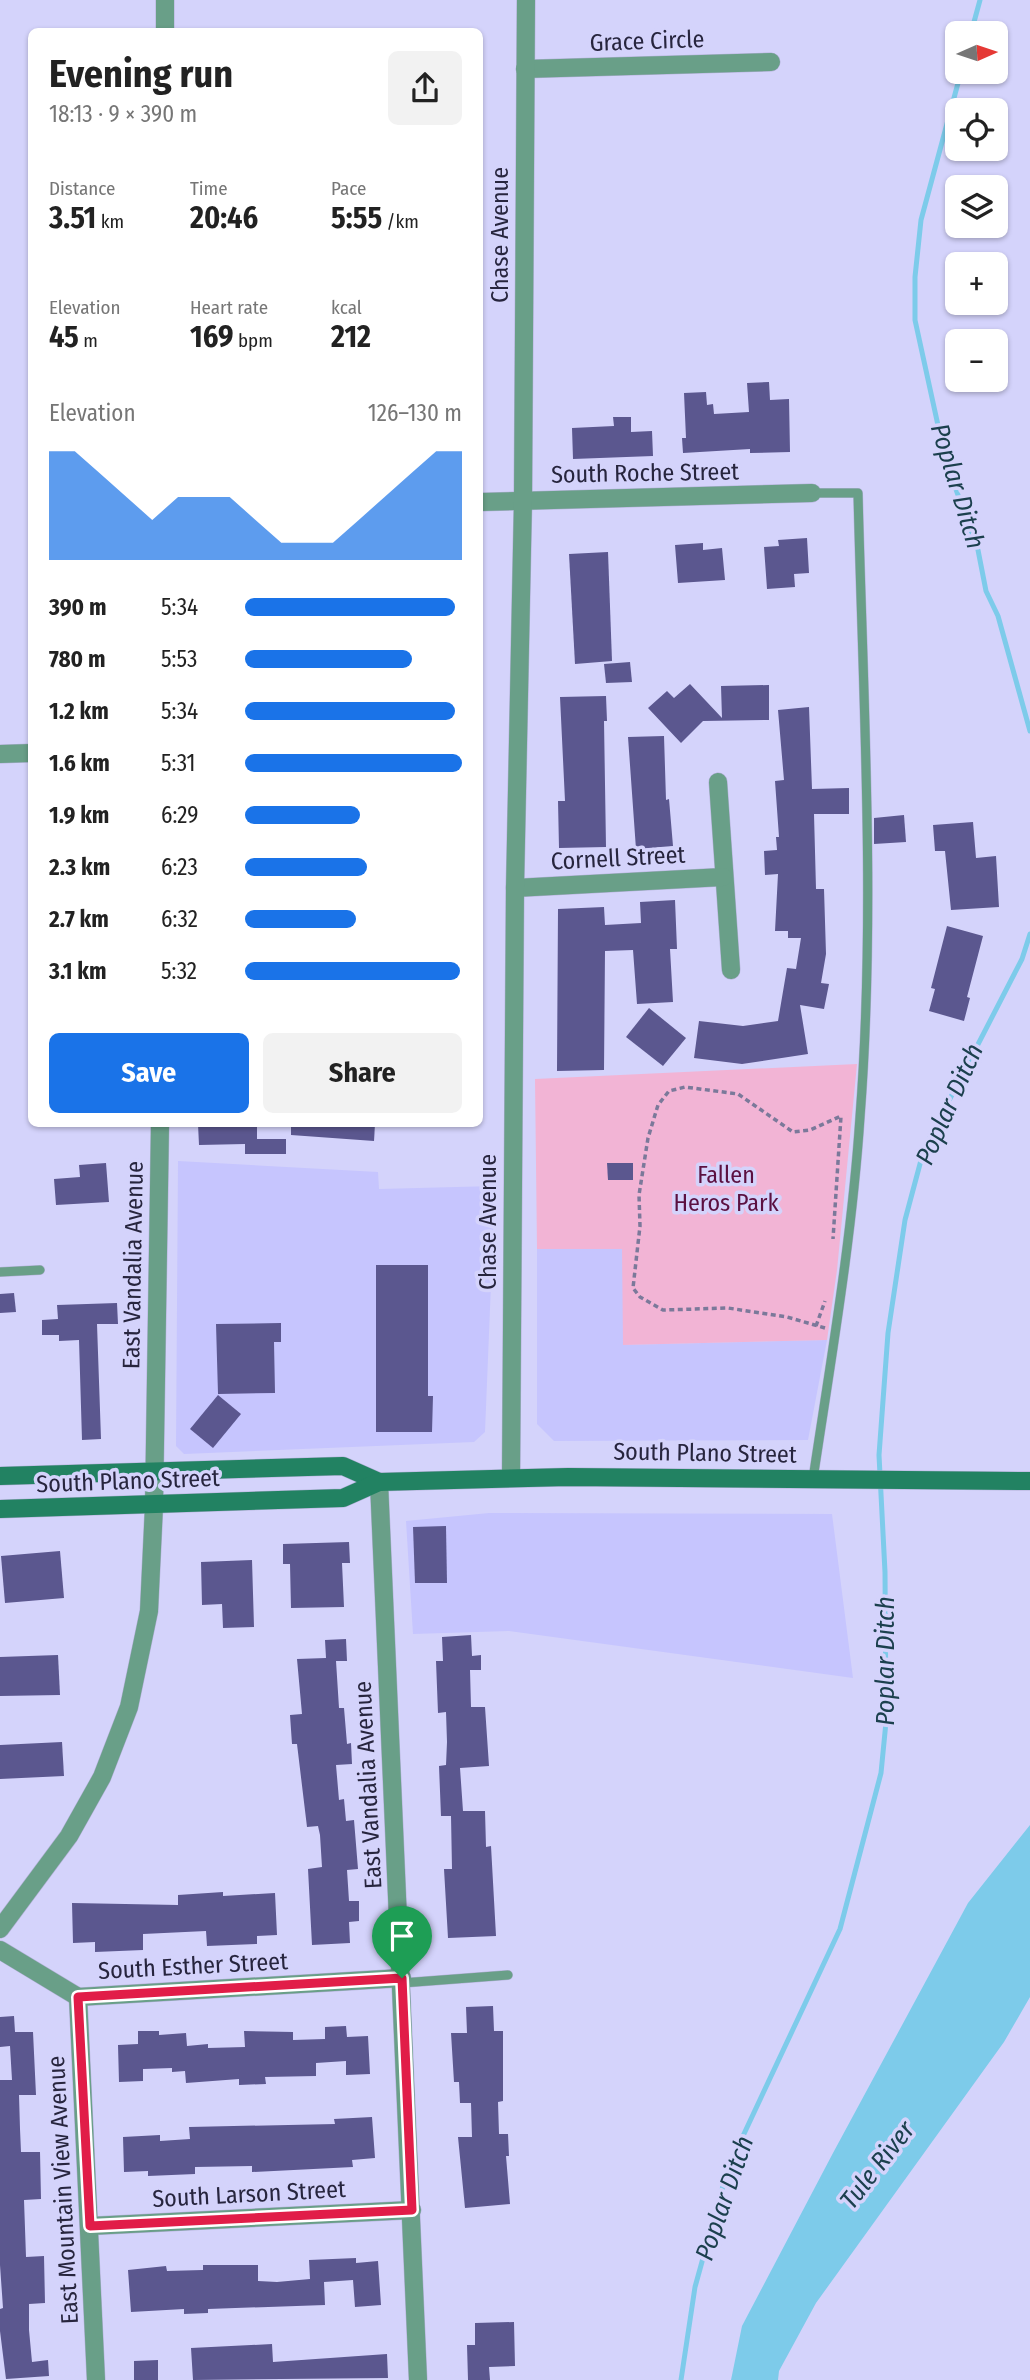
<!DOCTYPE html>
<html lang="en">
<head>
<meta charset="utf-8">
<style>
  :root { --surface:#fff; --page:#f2f2f2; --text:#222; --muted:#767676; --accent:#1a73e8 }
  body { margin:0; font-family:"Fira Sans Condensed",sans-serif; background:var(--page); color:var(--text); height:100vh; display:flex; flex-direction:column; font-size:26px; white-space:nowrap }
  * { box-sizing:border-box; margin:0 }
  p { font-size:23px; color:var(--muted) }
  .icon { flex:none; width:38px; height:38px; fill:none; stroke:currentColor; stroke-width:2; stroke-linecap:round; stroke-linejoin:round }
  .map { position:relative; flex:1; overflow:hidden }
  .drawer { position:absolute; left:28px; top:28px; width:455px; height:1099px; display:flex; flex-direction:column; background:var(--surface); border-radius:10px; box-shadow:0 2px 5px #0004 }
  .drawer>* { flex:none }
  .needle { width:46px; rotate:87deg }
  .tools { position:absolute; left:945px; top:21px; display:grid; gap:14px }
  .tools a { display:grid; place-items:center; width:63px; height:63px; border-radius:10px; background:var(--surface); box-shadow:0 2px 5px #0004; font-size:35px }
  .pin { position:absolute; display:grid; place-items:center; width:60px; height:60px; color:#fff; margin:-72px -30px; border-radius:50% 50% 50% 0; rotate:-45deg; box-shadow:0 0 7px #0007 }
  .pin .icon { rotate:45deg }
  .round { display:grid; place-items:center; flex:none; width:74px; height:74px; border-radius:10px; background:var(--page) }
  .head { display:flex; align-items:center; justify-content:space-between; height:119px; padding:0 21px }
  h1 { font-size:38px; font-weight:700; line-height:52px }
  .figures { display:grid; grid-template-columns:repeat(3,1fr); gap:10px; height:119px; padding:7px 21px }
  .figures div { display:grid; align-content:center }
  .figures b { font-size:30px; font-weight:700 }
  .figures small { font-size:19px; font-weight:400 }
  .figures p { font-size:19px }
  .chart { height:196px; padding:14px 21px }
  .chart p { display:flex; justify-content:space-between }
  .chart svg { width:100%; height:126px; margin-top:7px; fill:var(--accent); opacity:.7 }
  .action { display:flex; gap:14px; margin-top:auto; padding:14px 21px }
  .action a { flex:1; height:80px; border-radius:10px; background:var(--accent); color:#fff; font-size:28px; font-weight:700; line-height:80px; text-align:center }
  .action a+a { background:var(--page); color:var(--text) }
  ul { padding:0 21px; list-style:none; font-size:23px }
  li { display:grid; grid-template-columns:112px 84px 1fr; align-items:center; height:52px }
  li i { height:18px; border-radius:9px; background:var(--accent) }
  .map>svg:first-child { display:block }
</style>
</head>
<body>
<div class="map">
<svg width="1030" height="2380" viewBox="0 0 1030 2380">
  <rect width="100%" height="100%" fill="#d4d3fb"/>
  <g fill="#c6c5fe">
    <polygon points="178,1161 378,1172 379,1189 495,1186 485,1432 474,1442 184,1454 176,1446"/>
    <polygon points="537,1249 623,1249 623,1345 827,1340 808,1440 554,1441 537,1424"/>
    <polygon points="489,1513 832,1514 853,1678 509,1631 413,1634 406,1521"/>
  </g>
  <polygon fill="#f2b4d5" points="857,1064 837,1270 827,1340 623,1345 622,1249 537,1249 535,1079"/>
  <polygon fill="#7dcbea" points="1030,1825 1030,1997 1004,2042 816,2303 779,2371 778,2380 731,2380 742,2326 833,2153 968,1903"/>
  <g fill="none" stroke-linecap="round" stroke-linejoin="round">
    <g stroke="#7dcbea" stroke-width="5">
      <polyline points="971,33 980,0"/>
      <polyline points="961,72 921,220 915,277 915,320 946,462 978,550 986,591 998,616 1030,731"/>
      <polyline points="681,2380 695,2287 728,2168 840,1929 881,1773 886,1722 885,1572 879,1455 888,1333 905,1220 924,1149 1022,959 1030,934"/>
    </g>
  </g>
  <g fill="#5b578f">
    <polygon points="769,382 770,400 789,399 790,452 750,453 750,449 683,453 682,438 686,438 684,393 706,392 707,405 713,404 714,414 749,412 747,383"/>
    <polygon points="613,417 631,417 631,432 652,431 653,456 573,459 572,428 614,426"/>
    <polygon points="807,538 809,573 794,574 795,587 767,589 764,547 779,546 778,540"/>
    <polygon points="703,543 703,550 722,548 725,580 678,583 675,545"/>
    <polygon points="608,552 612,661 575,664 569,554"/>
    <polygon points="630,662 632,682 606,683 604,664"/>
    <polygon points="690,684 722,718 721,686 769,685 769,720 703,721 681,743 648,708 667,691 674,698"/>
    <polygon points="606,696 607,721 604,721 606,847 559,848 558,801 565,801 560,697"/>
    <polygon points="809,707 812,789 849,788 849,814 814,814 816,889 824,889 826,954 821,983 829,984 824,1009 800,1005 808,1054 742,1064 694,1058 699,1021 743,1026 778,1021 787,968 796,969 801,938 788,938 788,931 775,931 778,874 765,875 764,851 777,850 776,837 779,837 775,781 784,780 778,710"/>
    <polygon points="664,736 666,800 669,799 673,846 636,849 628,737"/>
    <polygon points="904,815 906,842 874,844 874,818"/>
    <polygon points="973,822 976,858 996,856 999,907 951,910 945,851 935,851 933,825"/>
    <polygon points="675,900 677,949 670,949 673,1002 637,1004 633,950 605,951 604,1070 557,1071 558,909 604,907 605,925 641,923 640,902"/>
    <polygon points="947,926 983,936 967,997 970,998 964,1021 929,1011 935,989 931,988"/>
    <polygon points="649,1008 686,1038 663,1066 626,1037"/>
    <polygon points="198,1124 257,1124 257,1139 286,1139 286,1154 245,1154 245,1144 199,1145"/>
    <polygon points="291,1124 375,1124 374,1141 291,1135"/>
    <polygon points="106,1163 109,1202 56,1205 54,1179 80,1177 79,1165"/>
    <polygon points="607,1163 633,1163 633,1180 608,1180"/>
    <polygon points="376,1265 428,1265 428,1396 433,1396 432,1432 376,1432"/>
    <polygon points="14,1293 16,1312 0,1313 0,1294"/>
    <polygon points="117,1303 118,1324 97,1324 101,1439 82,1440 79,1340 59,1341 59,1335 42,1335 42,1320 58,1319 57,1305"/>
    <polygon points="281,1323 281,1342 274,1342 275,1393 218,1394 216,1324"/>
    <polygon points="218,1395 241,1414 213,1448 190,1429"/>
    <polygon points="446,1526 447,1583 415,1583 413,1527"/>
    <polygon points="349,1542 350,1563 342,1563 344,1607 291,1608 290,1564 283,1564 283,1544"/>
    <polygon points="60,1551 64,1598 5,1603 1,1556"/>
    <polygon points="252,1560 254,1627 223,1628 222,1604 202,1605 201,1562"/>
    <polygon points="471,1635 472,1656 481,1655 481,1670 470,1670 471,1707 485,1707 489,1766 460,1768 463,1811 485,1811 486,1847 491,1846 496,1936 448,1938 444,1869 452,1869 451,1816 441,1816 439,1766 446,1765 447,1742 446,1712 438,1713 436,1661 443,1661 442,1637"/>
    <polygon points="346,1639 347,1661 336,1661 339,1708 344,1708 347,1744 351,1743 352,1764 336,1765 339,1800 344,1799 346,1821 354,1820 358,1869 347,1870 349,1901 359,1901 359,1921 349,1922 350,1943 312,1945 308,1869 322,1867 320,1835 318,1826 307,1827 297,1744 292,1744 290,1715 302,1714 297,1659 326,1658 325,1640"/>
    <polygon points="58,1655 60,1695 0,1696 0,1657"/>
    <polygon points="62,1742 64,1776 0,1779 0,1745"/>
    <polygon points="223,1892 223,1896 275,1893 277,1935 257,1936 257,1944 207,1946 206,1931 143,1934 143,1950 95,1952 95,1942 73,1943 72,1903 178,1905 178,1895"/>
    <polygon points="493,2006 494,2031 503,2031 503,2101 498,2102 499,2134 508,2134 509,2156 506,2156 510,2204 465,2208 458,2137 472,2137 471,2103 460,2103 459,2082 454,2082 451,2033 467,2033 466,2007"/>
    <polygon points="14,2016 15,2032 33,2032 36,2095 19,2095 20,2129 21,2152 40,2152 41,2199 24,2200 26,2257 44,2256 45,2303 29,2304 29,2330 32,2362 48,2360 49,2376 6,2379 0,2331 0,2309 3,2308 0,2265 0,2080 12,2080 10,2046 0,2047 0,2017"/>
    <polygon points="346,2026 347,2037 368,2036 370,2074 346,2075 346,2061 316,2063 316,2076 265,2077 266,2084 239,2085 239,2079 186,2083 185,2071 172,2072 172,2068 143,2069 143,2081 119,2082 118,2045 138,2044 138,2031 159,2031 159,2035 186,2033 187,2046 208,2044 208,2048 245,2047 244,2031 293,2032 293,2040 325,2039 325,2027"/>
    <polygon points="372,2117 375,2158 352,2160 353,2167 252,2172 252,2166 195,2167 195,2174 148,2176 148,2171 124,2172 123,2137 160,2135 160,2141 190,2139 189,2127 335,2124 334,2119"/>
    <polygon points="356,2258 356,2263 378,2261 381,2305 355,2307 353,2280 324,2282 325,2305 208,2309 208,2313 184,2314 184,2309 131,2312 128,2270 166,2266 167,2271 203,2270 203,2265 258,2265 258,2281 277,2282 310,2279 309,2260"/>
    <polygon points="514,2322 515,2366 489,2367 490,2380 468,2380 467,2345 475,2345 475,2323"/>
    <polygon points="272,2344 273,2362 387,2354 388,2378 193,2380 191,2348"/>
    <polygon points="158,2360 158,2380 134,2380 134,2361"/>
  </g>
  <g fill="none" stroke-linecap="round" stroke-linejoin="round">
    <defs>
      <g id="service">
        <path d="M 812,493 L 858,493 C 863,700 876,909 860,1117 C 852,1238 831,1359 813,1479"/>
        <polyline points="0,1272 40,1270"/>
        <polyline points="402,1983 508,1975"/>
      </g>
      <g id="minor">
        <polyline points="165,32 165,0"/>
        <polyline points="525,69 771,62"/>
        <polyline points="480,502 812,493"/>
        <polyline points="0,754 32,753"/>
        <polyline points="718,782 731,970"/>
        <polyline points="515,888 723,877"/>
        <polyline points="511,1478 515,888 523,500 526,0"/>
        <polyline points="379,1482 418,2380"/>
        <polyline points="0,1929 69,1836 102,1777 129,1707 149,1611 154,1506 160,1124"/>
        <polyline points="0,1950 78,1997 402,1978"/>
        <polyline points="78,1997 96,2380"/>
        <polyline points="90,2226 412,2210"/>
      </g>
      <g id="secondary">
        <polyline points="0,1476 343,1466 379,1482"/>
        <polyline points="0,1509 343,1498 379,1482 568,1477 1030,1481"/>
      </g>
    </defs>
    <use href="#service" stroke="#b1b0d5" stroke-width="10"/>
    <use href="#minor" stroke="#b1b0d5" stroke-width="19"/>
    <use href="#secondary" stroke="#b1b0d5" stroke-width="19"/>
    <g stroke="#7b799a" stroke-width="3.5" stroke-dasharray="5 3.5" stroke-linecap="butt">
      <polyline points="816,1326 825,1301"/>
      <polyline points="825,1328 787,1317 728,1308 663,1310 640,1297 633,1288 640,1226 639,1195 648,1138 658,1105 669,1091 685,1087 738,1094 793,1132 810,1130 841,1116 833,1239"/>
    </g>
    <use href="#service" stroke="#699f88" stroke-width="9"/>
    <use href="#minor" stroke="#699f88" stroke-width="18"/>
    <use href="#secondary" stroke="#228262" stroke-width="18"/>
  </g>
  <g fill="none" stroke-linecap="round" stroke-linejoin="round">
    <defs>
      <polygon id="route" points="402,1978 412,2210 90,2226 78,1997"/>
    </defs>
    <use href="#route" stroke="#fff" stroke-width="14"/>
    <use href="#route" stroke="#e11d48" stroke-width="9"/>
  </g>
  <g text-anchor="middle" stroke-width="7" stroke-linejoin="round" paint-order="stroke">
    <g font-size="24" fill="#27253e" stroke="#d4d3fb">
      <text transform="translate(647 41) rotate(-2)" y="8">Grace Circle</text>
      <text transform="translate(500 235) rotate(-90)" y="8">Chase Avenue</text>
      <text transform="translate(645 473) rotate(-1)" y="8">South Roche Street</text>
      <text transform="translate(618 858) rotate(-3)" y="8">Cornell Street</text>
      <text transform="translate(488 1222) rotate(-90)" y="8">Chase Avenue</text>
      <text transform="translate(133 1265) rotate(-89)" y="8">East Vandalia Avenue</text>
      <text transform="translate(705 1453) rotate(1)" y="8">South Plano Street</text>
      <text transform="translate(128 1481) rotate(-2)" y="8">South Plano Street</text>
      <text transform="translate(368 1785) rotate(-93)" y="8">East Vandalia Avenue</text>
      <text transform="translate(193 1966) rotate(-3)" y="8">South Esther Street</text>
      <text transform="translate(63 2190) rotate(-93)" y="8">East Mountain View Avenue</text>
      <text transform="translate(249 2194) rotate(-3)" y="8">South Larson Street</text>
    </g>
    <g font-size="24" fill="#5b1041" stroke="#d4d3fb">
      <text x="726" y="1183">Fallen<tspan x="726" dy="28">Heros Park</tspan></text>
    </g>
    <g font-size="26" font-style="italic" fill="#1c404e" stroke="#d4d3fb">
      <text transform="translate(958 486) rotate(73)" y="9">Poplar Ditch</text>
      <text transform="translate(949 1104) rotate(-66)" y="9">Poplar Ditch</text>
      <text transform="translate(885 1661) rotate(-90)" y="9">Poplar Ditch</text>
      <text transform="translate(877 2165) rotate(-52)" y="9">Tule River</text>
      <text transform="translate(724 2198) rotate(-71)" y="9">Poplar Ditch</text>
    </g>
  </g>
</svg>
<div class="tools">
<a><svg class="needle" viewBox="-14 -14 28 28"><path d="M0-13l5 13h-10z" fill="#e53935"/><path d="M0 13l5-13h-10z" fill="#767676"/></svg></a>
<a><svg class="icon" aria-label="locate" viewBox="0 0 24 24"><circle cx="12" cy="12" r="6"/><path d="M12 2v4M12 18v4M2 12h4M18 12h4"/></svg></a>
<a><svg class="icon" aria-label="layers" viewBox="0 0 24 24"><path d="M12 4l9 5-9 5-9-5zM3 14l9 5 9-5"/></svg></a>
<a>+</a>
<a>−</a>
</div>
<div class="pin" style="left:402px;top:1978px;background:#1e9e55"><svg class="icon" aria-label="arrive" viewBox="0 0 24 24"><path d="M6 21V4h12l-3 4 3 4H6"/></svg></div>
<section class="drawer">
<div class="head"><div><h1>Evening run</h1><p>18:13 · 9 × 390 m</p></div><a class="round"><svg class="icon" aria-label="share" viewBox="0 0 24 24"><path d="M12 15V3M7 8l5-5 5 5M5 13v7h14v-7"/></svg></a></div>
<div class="figures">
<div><p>Distance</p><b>3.51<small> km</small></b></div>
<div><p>Time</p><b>20:46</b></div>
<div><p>Pace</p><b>5:55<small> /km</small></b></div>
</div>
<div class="figures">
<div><p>Elevation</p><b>45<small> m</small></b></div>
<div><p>Heart rate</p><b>169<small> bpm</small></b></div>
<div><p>kcal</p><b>212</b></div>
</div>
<div class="chart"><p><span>Elevation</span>126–130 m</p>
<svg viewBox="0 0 160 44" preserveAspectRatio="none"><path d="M0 44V6L10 6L20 14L30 22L40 30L50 22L60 22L70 22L80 30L90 38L100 38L110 38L120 30L130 22L140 14L150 6L160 6V44z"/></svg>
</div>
<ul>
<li><b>390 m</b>5:34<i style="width:97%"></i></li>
<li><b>780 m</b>5:53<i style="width:77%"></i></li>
<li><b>1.2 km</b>5:34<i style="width:97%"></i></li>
<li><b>1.6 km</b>5:31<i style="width:100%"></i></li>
<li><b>1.9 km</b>6:29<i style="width:53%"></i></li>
<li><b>2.3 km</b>6:23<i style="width:56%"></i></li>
<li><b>2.7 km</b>6:32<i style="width:51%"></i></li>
<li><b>3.1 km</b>5:32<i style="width:99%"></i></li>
</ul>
<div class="action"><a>Save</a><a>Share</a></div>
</section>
</div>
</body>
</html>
